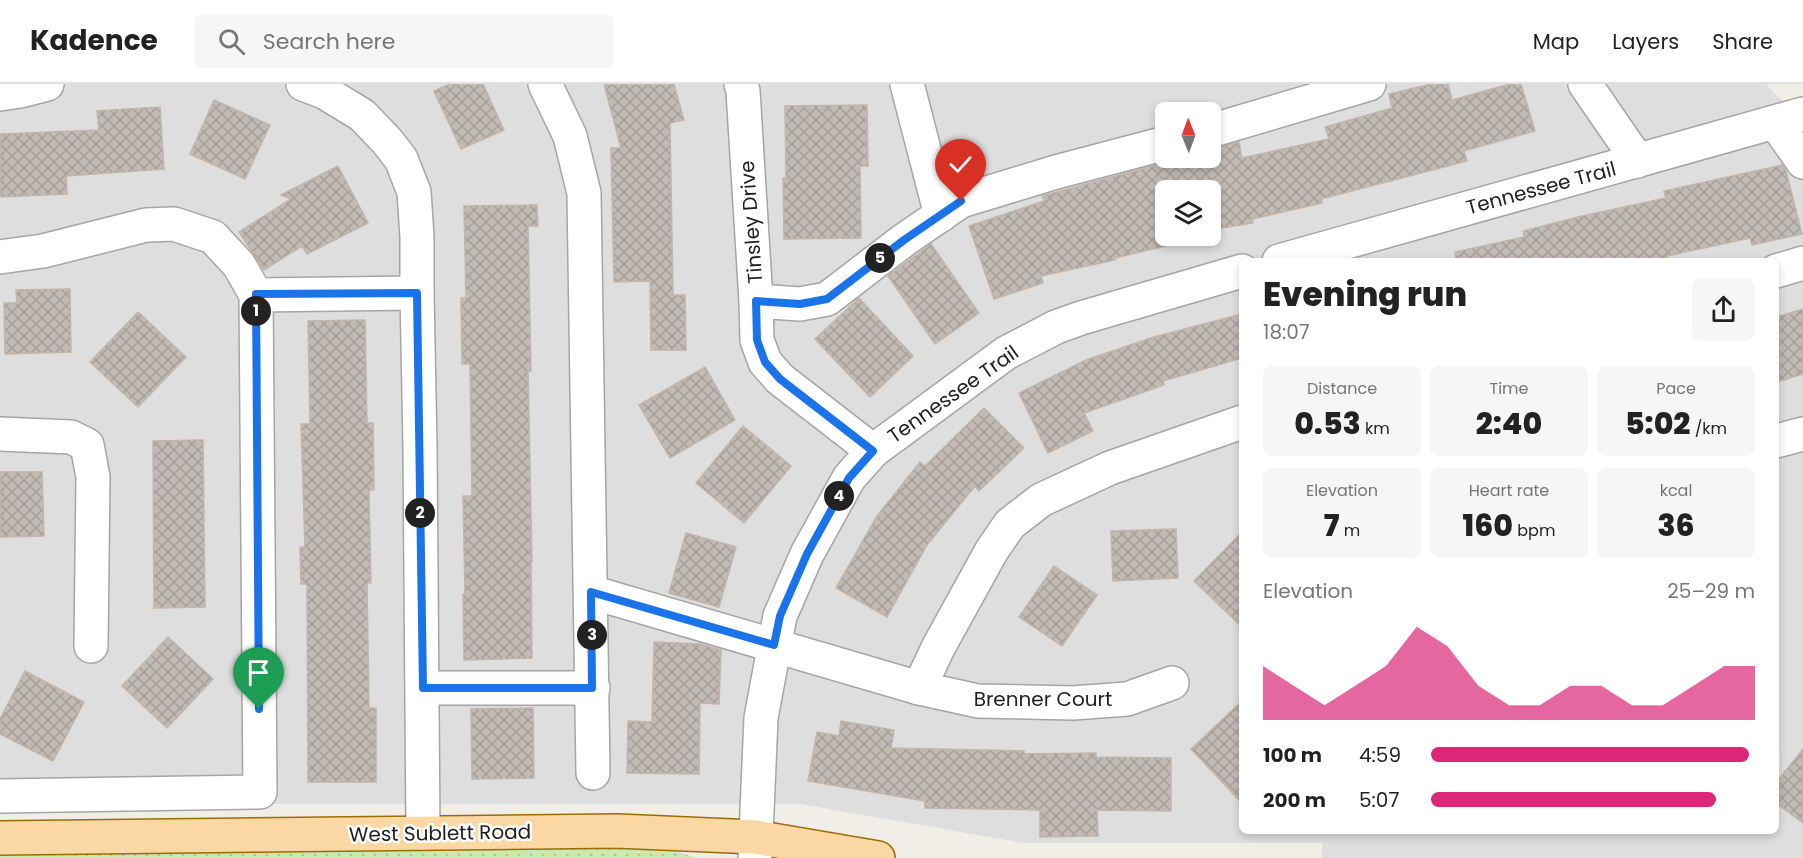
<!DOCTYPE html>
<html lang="en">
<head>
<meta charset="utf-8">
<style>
  :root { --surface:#fff; --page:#f6f6f6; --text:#222; --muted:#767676; --line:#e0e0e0; --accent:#db2777 }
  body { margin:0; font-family:Poppins,sans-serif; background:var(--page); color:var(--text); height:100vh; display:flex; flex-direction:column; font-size:22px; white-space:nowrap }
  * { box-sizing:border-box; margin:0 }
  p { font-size:20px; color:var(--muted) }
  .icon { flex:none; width:33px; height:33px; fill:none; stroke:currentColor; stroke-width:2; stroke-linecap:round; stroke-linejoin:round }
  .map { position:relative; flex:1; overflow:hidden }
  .panel { position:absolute; left:1239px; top:174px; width:540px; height:576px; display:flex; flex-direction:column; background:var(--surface); border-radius:9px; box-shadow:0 3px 9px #0003 }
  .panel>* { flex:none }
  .needle { width:39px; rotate:359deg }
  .buttons { position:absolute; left:1155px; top:18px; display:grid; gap:12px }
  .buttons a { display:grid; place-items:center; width:66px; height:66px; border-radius:9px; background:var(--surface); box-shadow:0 3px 9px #0003; font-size:30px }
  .pin { position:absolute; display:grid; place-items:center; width:51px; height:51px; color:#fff; margin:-62px -26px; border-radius:50% 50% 50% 0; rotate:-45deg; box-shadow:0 0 6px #0007 }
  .pin .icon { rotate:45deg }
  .km { position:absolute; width:30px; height:30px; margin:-15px; border-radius:50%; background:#222; color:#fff; font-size:16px; line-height:30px; text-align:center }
  .round { display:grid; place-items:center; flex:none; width:63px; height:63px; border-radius:9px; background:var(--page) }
  .head { display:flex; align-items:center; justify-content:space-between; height:102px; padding:0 24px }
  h1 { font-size:33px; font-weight:800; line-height:45px }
  .figures { display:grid; grid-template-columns:repeat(3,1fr); gap:9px; height:102px; padding:6px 24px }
  .figures div { display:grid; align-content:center; border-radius:9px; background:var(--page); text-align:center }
  .figures b { font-size:30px; font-weight:800 }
  .figures small { font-size:16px; font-weight:400 }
  .figures p { font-size:16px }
  .chart { height:168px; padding:12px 24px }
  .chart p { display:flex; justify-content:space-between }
  .chart svg { width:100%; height:108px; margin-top:6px; fill:var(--accent); opacity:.7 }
  ul { padding:0 24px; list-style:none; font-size:20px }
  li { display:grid; grid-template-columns:96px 72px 1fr; align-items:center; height:45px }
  li i { height:15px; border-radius:8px; background:var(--accent) }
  header { display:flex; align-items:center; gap:36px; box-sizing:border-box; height:84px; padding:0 30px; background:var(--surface); border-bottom:2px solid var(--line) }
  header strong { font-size:28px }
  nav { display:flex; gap:33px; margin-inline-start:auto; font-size:21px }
  .search { width:420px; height:54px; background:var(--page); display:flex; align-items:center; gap:15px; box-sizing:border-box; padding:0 21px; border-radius:9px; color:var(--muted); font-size:22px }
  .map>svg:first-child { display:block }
</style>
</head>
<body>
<header>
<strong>Kadence</strong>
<div class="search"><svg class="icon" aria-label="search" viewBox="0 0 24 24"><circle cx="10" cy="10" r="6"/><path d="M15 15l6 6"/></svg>Search here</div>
<nav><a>Map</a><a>Layers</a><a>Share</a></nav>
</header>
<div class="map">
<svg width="1803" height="774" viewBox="0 0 1803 774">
  <defs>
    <pattern id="grass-dots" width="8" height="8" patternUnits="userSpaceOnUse" patternTransform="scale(1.5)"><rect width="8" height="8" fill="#cae9af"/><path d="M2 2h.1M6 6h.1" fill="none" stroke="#adc896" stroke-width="1.8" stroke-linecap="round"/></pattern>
    <pattern id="building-cross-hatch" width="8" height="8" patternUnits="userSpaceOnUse" patternTransform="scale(1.5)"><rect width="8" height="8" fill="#c2bab4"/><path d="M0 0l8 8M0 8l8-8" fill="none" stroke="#a6a09a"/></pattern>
  </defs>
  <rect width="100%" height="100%" fill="#f1eee8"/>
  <path fill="#dfdede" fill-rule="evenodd" d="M 0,0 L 1766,0 L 1803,38 L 1803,774 L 1322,774 L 1322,759 L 1024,759 L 800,720 L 0,720 ZM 1166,28 L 1210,28 L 1210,74 L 1166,74 ZM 1166,106 L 1210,106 L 1210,152 L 1166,152 ZM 1242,177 L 1776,177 L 1776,747 L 1242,747 Z"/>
  <polygon fill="url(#grass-dots)" points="583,764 668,765 697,774 0,774 0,772"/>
  <g fill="url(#building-cross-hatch)" stroke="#c2b5aa" stroke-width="1.5">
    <polygon points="449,0 483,0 504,46 461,65 434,7"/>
    <polygon points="604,0 674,0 684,36 670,39 673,211 685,211 686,266 651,266 650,197 614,198 611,64 621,64"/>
    <polygon points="1431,0 1448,0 1452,16 1510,0 1521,0 1535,47 1464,67 1467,77 1321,115 1322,119 1252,135 1253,139 1210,146 1210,106 1166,106 1166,162 1115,174 1115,176 1041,192 1043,199 994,215 969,142 1044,117 1042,112 1171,77 1177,74 1210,74 1210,65 1239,58 1242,74 1329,55 1325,43 1392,24 1389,10"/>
    <polygon points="214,16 270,41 245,95 190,70"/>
    <polygon points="867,21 868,82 860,82 861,154 784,155 783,94 786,94 785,22"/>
    <polygon points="160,23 164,85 66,92 67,110 0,113 0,50 99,46 97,27"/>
    <polygon points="1782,81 1786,87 1802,150 1752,161 1750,154 1667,172 1668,177 1456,177 1455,168 1524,153 1523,147 1582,132 1666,114 1664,107"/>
    <polygon points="338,82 368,139 307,170 302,162 264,186 239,148 291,115 281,111"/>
    <polygon points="537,121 538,142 528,142 531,287 528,287 532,478 531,478 532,574 464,576 463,510 465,510 463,412 472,412 470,280 462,280 461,214 466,214 464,122"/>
    <polygon points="931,160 979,229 935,260 888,192"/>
    <polygon points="70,205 71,268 5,270 4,219 17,219 16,206"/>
    <polygon points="859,214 913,272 870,313 815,255"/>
    <polygon points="1803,225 1803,290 1780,297 1776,285 1776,233"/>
    <polygon points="138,228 186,273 138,323 90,278"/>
    <polygon points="1242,230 1242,274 1163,297 1164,301 1084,329 1093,347 1048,369 1019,309 1086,276 1154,253"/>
    <polygon points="365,236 367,339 373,339 374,406 369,406 371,499 367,499 369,624 376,624 376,698 308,698 307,500 301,500 300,463 305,463 301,340 310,340 308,237"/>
    <polygon points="705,283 735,336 670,374 639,321"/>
    <polygon points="984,324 1024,364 979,407 975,402 927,461 887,533 836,504 877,432 920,378 925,382"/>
    <polygon points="743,342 791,382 744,439 696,399"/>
    <polygon points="203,356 205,523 154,524 153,357"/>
    <polygon points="0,388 42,388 44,452 0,453"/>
    <polygon points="1176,445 1178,494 1113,497 1111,447"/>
    <polygon points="1242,448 1242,543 1194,497"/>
    <polygon points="686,449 736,463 719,523 669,509"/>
    <polygon points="1054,482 1097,511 1062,562 1019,533"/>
    <polygon points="168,553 213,595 167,644 122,602"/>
    <polygon points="654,558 700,560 721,566 719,620 700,619 699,690 627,689 628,637 652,638"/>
    <polygon points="25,587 84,618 53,677 0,650 0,635"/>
    <polygon points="1242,617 1242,719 1191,665"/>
    <polygon points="533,624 534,694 472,695 471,625"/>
    <polygon points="841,637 894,646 891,664 1024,667 1024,670 1096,669 1096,673 1171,674 1171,727 1097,726 1098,752 1040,753 1040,726 925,724 925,717 808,697 817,648 839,652"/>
    <polygon points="1803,665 1803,739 1776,719 1776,699"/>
  </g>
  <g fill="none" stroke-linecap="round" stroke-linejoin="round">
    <defs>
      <g id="minor">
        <polyline points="303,0 324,8 362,31 387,57 401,75 414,108 417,153 417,209 420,362 423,749"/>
        <polyline points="545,0 570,52 584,109 593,689"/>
        <polyline points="741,0 743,7 756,217 757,256 765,278 780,295 873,367"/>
        <polyline points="907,0 941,131"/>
        <polyline points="1585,0 1638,77"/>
        <polyline points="0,10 20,7 47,0"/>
        <polyline points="1775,38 1803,78"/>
        <polyline points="1210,47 1369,0"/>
        <polyline points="0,173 43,167 146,141 174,140 213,153 239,181 256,211 260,708 0,712"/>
        <polyline points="1279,177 1803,30"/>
        <polyline points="1776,187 1803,179"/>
        <polyline points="256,211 417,209"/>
        <polyline points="756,217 800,220 827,215 904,156 961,117 1056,88 1166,59"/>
        <polyline points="0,350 71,353 87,361 93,393 91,562"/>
        <polyline points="1776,357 1803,350"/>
        <polyline points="591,508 919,604 978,617 1073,619 1127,615 1172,599"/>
        <polyline points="423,604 593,604"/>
        <polyline points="919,604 939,562 992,466 1010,440 1041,416 1110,384 1242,338"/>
        <polyline points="755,774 761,634 780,532 807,470 849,394 873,367 1006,269 1056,243 1081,234 1242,187"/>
      </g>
      <polyline id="major" points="0,754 617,747 755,753 878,774"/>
    </defs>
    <use href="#minor" stroke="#a5a5a5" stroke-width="36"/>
    <use href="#major" stroke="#9a6d03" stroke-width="36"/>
    <use href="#minor" stroke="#fff" stroke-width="33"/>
    <use href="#major" stroke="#fad7a3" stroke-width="33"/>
  </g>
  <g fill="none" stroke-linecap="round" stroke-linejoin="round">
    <defs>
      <polyline id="route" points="259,625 256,210 417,209 423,604 592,604 591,508 774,561 780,532 807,470 849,394 873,367 780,295 765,278 757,256 756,217 800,220 827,215 904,156 961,117"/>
    </defs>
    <use href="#route" stroke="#fff" stroke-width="12"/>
    <use href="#route" stroke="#1a73e8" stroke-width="8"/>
  </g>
  <g text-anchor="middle" stroke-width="5" stroke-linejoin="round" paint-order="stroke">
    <g font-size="20" fill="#212121" stroke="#fff">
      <text transform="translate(1541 104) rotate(-15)" y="7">Tennessee Trail</text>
      <text transform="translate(751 138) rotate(-94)" y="7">Tinsley Drive</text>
      <text transform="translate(953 310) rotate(-35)" y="7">Tennessee Trail</text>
      <text x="1043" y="622">Brenner Court</text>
      <text transform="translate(440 749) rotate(-1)" y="7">West Sublett Road</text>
    </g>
  </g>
</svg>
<div class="buttons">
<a><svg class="needle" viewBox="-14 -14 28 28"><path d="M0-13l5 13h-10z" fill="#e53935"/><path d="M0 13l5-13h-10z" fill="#767676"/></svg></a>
<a><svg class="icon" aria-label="layers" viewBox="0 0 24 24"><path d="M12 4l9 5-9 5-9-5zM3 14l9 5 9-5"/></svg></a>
</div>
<div class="pin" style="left:259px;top:625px;background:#1e9e55"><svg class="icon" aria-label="arrive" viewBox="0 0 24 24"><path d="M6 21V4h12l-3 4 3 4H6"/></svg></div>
<div class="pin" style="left:961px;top:117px;background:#d93025"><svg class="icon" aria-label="check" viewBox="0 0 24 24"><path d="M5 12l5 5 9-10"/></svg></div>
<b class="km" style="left:256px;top:227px">1</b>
<b class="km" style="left:420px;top:429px">2</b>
<b class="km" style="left:592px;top:551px">3</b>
<b class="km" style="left:839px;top:412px">4</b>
<b class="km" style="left:880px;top:174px">5</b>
<section class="panel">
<div class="head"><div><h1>Evening run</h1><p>18:07</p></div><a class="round"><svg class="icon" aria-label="share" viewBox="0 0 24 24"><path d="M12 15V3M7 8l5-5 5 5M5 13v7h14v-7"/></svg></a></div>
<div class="figures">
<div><p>Distance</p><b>0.53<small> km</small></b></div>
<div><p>Time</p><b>2:40</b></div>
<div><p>Pace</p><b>5:02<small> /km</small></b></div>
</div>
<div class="figures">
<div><p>Elevation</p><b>7<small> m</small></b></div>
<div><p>Heart rate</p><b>160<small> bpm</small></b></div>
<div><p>kcal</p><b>36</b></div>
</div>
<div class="chart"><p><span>Elevation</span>25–29 m</p>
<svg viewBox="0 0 160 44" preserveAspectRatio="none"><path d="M0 44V22L10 30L20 38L30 30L40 22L50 6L60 14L70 30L80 38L90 38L100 30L110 30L120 38L130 38L140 30L150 22L160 22V44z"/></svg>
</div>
<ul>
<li><b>100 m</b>4:59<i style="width:98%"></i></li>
<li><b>200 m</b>5:07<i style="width:88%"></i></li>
</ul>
</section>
</div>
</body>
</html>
